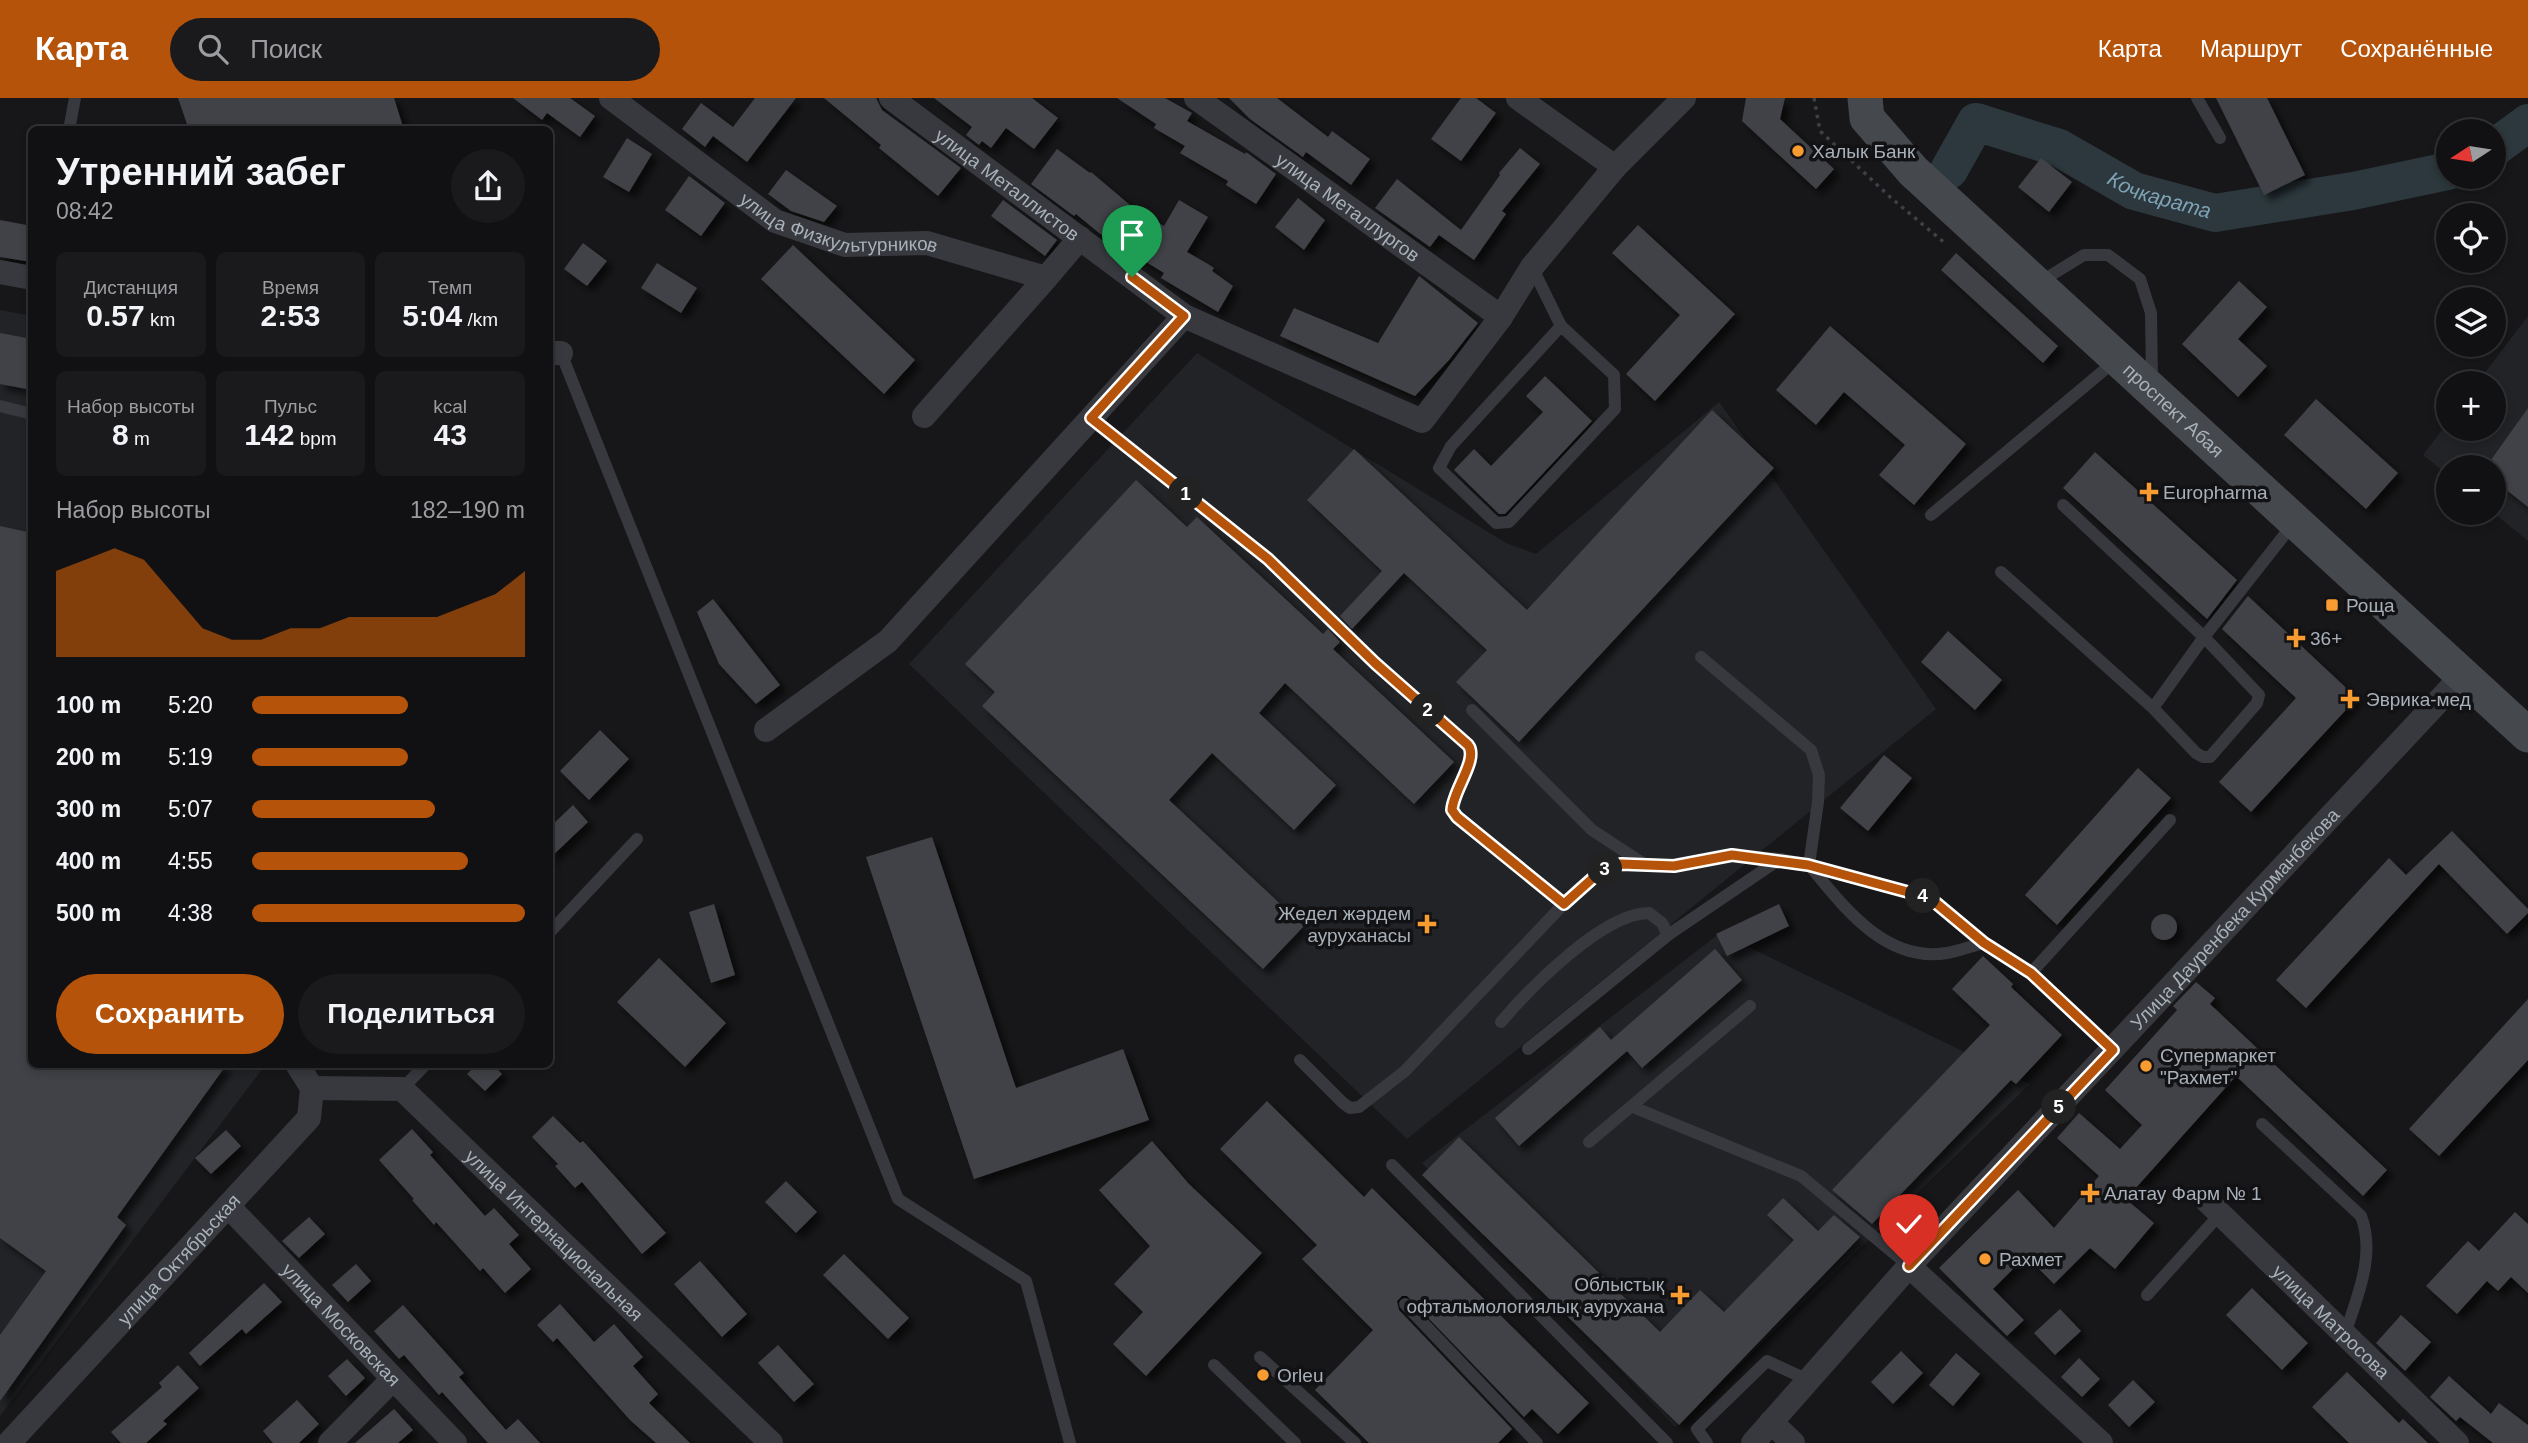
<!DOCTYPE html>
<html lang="ru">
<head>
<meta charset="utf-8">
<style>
  :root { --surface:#111113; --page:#1a1a1c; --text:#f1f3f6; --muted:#9c9da0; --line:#303133; --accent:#b45309 }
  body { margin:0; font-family:Arial,sans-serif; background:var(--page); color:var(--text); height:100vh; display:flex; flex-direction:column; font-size:26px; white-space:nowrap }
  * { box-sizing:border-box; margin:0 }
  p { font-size:23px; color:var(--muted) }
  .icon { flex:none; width:38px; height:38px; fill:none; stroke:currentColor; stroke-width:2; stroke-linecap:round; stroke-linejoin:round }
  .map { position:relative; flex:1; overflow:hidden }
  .details { position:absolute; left:28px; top:28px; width:525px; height:942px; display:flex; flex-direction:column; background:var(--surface); border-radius:10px; box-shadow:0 4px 10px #0003,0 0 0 2px var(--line) }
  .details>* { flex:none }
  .needle { width:46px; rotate:258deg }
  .buttons { position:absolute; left:2436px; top:21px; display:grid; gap:14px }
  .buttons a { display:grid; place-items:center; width:70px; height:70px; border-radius:50%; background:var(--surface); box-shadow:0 4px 10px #0003,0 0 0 2px var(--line); font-size:35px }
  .pin { position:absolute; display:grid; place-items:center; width:60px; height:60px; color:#fff; margin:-72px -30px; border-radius:50% 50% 50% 0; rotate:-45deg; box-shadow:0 0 7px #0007 }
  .pin .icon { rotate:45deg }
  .km { position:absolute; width:35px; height:35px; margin:-18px; border-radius:50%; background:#222; color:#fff; font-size:19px; line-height:35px; text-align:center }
  .round { display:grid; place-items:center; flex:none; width:74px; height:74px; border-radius:37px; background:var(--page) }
  .summary { display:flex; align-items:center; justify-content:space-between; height:119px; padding:0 28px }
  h1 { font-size:38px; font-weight:700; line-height:52px }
  .stats { display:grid; grid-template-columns:repeat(3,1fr); gap:10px; height:119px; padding:7px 28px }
  .stats div { display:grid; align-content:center; border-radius:10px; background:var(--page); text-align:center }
  .stats b { font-size:30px; font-weight:700 }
  .stats small { font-size:19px; font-weight:400 }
  .stats p { font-size:19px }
  .chart { height:196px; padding:14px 28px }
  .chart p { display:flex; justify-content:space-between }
  .chart svg { width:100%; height:126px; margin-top:7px; fill:var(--accent); opacity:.7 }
  .cta { display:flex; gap:14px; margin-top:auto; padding:14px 28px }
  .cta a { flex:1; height:80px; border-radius:42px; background:var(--accent); color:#fff; font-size:28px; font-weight:700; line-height:80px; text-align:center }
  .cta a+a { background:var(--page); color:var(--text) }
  ul { padding:0 28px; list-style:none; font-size:23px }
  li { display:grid; grid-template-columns:112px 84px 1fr; align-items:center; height:52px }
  li i { height:18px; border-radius:9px; background:var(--accent) }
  header { display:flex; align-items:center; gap:42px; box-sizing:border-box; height:98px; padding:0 35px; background:var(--accent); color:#fff }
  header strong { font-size:33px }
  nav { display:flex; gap:38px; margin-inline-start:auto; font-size:24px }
  .search { width:490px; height:63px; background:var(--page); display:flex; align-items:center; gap:18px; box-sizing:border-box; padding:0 24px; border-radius:38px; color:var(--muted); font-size:26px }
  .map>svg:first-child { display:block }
</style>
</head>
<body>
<header>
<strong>Карта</strong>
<div class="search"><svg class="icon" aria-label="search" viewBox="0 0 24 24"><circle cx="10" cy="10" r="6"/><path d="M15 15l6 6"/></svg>Поиск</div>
<nav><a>Карта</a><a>Маршрут</a><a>Сохранённые</a></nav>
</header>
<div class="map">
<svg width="2528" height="1345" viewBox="0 0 2528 1345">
  <defs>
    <filter id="shadow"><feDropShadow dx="6" dy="6" stdDeviation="3.5" flood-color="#0009"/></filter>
  </defs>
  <rect width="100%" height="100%" fill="#171719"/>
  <g fill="#222326">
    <polygon points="0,212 32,218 32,966 266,966 0,1318"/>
    <polygon points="2528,218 2528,443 2494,415 2494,369 2448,369 2448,377 2423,357 2448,324 2448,331 2494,331 2494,285 2477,285"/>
    <polygon points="1197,255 1506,445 1536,456 1719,304 1936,611 1407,1041 909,566"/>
    <polygon points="1720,835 2030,986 1675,1329 1422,1065"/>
  </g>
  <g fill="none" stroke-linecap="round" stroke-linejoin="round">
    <g stroke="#2c383d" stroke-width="38">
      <polyline points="2494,50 2528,25"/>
      <path id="s1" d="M 1949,72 L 1976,24 L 2059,50 L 2134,93 L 2215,115 L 2353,93 L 2448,73"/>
    </g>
  </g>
  <g fill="#414246" filter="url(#shadow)">
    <polygon points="178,0 394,0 404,32 189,32"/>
    <polygon points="513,0 570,0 595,18 580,39 547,15 542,22"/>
    <polygon points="755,0 796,0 747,64 713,38 705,49 682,31 701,5 733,29"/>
    <polygon points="824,0 876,0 882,12 961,70 938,98 879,50 881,47"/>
    <polygon points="934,0 1032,0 1058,20 1034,51 1006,30 991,50 982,43 979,47 966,37 972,29"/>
    <polygon points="1117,0 1165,0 1192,15 1187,23 1245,56 1246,54 1276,76 1256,106 1226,87 1228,83 1180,55 1185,48 1154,30 1156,26"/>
    <polygon points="1229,0 1277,0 1328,39 1332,33 1370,61 1351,87 1306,54 1303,59 1250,21"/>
    <polygon points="1461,0 1476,0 1496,15 1461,63 1431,41"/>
    <polygon points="1746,0 1785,0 1780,21 1834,71 1816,91 1742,23"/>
    <polygon points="2216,0 2267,0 2305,77 2264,97"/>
    <polygon points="627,40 652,56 629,94 603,79"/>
    <polygon points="1520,50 1540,66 1502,113 1506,116 1474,162 1439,137 1430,149 1375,110 1397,81 1461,132 1500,77 1499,75"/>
    <polygon points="1057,51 1090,75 1091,74 1130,107 1164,128 1179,102 1208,119 1187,154 1208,166 1214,170 1212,173 1233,188 1218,214 1161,180 1164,175 1099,135 1076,116 1074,118 1031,86"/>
    <polygon points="2041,60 2072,84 2049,114 2018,89"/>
    <polygon points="786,72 837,108 824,124 791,113 768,96"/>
    <polygon points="689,78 725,105 701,138 665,112"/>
    <polygon points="1298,100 1325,122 1304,152 1275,129"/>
    <polygon points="1003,102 1057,142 1045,158 991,118"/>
    <polygon points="0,122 32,128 32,164 0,159"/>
    <polygon points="1638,127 1735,216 1655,303 1626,276 1680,217 1612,155"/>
    <polygon points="583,145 607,163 587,188 564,171"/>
    <polygon points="793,147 915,262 884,296 761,181"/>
    <polygon points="1956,155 2058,248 2043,265 1941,172"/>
    <polygon points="657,165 697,190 681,215 641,190"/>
    <polygon points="1419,178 1478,225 1449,262 1415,298 1280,238 1294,210 1378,245"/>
    <polygon points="2239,183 2267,209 2238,241 2267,268 2238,299 2182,246"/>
    <polygon points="1830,228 1966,346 1914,407 1879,377 1905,347 1844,294 1816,327 1776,292"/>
    <polygon points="0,235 32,241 32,292 0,286"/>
    <polygon points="1545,278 1592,323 1505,416 1499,416 1454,372 1474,351 1491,368 1543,314 1526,298"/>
    <polygon points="2316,301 2398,375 2366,411 2284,337"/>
    <polygon points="2528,310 2528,409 2494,382 2494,369 2486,369"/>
    <polygon points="1712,312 1774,370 1519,644 1456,584 1487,552 1404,475 1352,531 1340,518 1382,473 1307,402 1354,351 1527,512"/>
    <polygon points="2095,354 2237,482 2207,521 2063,390"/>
    <polygon points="1136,382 1187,429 1197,419 1323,536 1328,531 1340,544 1333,551 1454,664 1414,706 1285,585 1259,615 1336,687 1294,732 1212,655 1169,702 1304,828 1263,871 982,608 995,594 965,566"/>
    <polygon points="0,428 32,435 32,966 227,966 117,1119 126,1127 0,1303 0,1237 46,1173 0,1140"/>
    <polygon points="2248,498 2357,600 2251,714 2219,684 2296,600 2222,531"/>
    <polygon points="713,501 780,587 756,606 719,566 697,514"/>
    <polygon points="1948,533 2002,582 1975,612 1921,564"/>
    <polygon points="600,632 629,661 589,702 560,673"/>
    <polygon points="1884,657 1912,680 1868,733 1840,710"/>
    <polygon points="2138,670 2171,700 2057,827 2025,797"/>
    <polygon points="573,707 588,724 550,760 550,729"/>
    <polygon points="2452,733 2528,811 2528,815 2507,836 2439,766 2306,910 2276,882 2389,760 2406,777"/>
    <polygon points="932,739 1016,990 1123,951 1149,1022 974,1081 866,759"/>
    <polygon points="714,806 735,877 711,885 689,814"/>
    <polygon points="1779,806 1789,828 1727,858 1716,836"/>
    <circle cx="2164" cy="829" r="13"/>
    <polygon points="1715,851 1742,882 1642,970 1627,953 1519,1048 1495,1020 1600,929 1611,942"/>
    <polygon points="1983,858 2013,886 2011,889 2062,937 2016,986 2011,982 1872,1126 1832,1092 1990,927 1952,891"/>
    <polygon points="659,860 726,925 685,969 617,904"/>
    <polygon points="2196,884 2215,900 2210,906 2387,1072 2363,1098 2236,978 2126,1101 2154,1125 2115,1171 2090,1150 2054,1186 2026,1158 1993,1191 2024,1222 2007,1238 1939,1170 2018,1092 2054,1130 2099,1078 2057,1040 2079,1015 2120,1051 2142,1027 2105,992 2177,912 2173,908"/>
    <polygon points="2528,901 2528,962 2439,1058 2409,1031"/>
    <polygon points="477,966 492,966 502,976 485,993 467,976"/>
    <polygon points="1267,1003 1364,1099 1372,1090 1589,1305 1558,1336 1532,1311 1524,1319 1407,1198 1402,1198 1397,1203 1399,1212 1512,1331 1498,1345 1369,1345 1315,1292 1373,1232 1302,1161 1317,1147 1220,1051"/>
    <polygon points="553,1018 580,1045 583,1043 666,1135 642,1156 582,1084 575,1090 555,1068 558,1066 532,1039"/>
    <polygon points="412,1031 433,1054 430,1057 485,1118 494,1110 519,1137 509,1146 531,1171 505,1195 483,1170 480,1173 436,1124 434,1127 412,1102 414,1101 379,1062"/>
    <polygon points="226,1032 241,1048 211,1076 195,1060"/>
    <polygon points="1459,1039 1660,1234 1700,1192 1724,1214 1794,1142 1767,1117 1783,1100 1818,1133 1834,1117 1860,1139 1679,1327 1422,1077"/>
    <polygon points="1152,1043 1189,1086 1262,1155 1146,1278 1113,1246 1143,1214 1114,1186 1150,1148 1099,1092"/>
    <polygon points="786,1083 817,1114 796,1135 765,1104"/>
    <polygon points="2515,1114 2528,1126 2528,1195 2511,1179 2498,1193 2487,1183 2457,1216 2426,1188 2468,1143 2479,1153"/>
    <polygon points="309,1119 325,1136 299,1160 282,1143"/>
    <polygon points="844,1156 909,1220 888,1241 823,1177"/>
    <polygon points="700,1163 747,1216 722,1239 674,1186"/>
    <polygon points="356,1166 371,1183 348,1204 332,1187"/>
    <polygon points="264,1185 282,1204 246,1236 242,1231 200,1268 189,1255"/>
    <polygon points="2252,1190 2308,1245 2282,1272 2226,1217"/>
    <polygon points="560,1206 594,1244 614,1226 643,1259 633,1268 658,1296 649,1305 690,1345 656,1345 630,1322 557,1240 553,1244 537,1227"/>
    <polygon points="403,1207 464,1275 459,1279 506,1332 518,1321 540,1345 488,1345 442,1294 439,1297 404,1257 399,1261 374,1233"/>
    <polygon points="2060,1211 2081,1233 2055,1257 2034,1235"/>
    <polygon points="2401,1217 2431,1244 2405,1273 2376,1245"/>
    <polygon points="778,1247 814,1286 794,1304 758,1265"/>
    <polygon points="1901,1253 1923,1275 1893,1306 1871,1284"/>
    <polygon points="1956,1255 1980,1276 1953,1308 1929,1287"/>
    <polygon points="2079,1260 2100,1281 2082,1299 2061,1279"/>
    <polygon points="347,1261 365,1280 346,1298 328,1278"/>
    <polygon points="178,1267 199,1290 163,1323 167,1326 146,1345 121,1345 111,1334 162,1289 159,1285"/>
    <polygon points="2347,1274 2399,1325 2403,1321 2428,1345 2349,1345 2312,1309"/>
    <polygon points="2449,1278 2491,1316 2499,1305 2528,1327 2528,1345 2493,1345 2460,1319 2456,1323 2430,1299"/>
    <polygon points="2133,1282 2155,1304 2129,1329 2108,1307"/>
    <polygon points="297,1302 319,1326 299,1345 273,1345 263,1333"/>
    <polygon points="394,1311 413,1332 398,1345 355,1345"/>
  </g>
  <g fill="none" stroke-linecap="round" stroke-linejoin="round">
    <polyline stroke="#3d4045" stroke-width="3.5" stroke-dasharray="3.5 5" stroke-linecap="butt" points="1814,0 1820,33 1890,99 1946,146"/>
    <g stroke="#37393e" stroke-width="12">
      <polyline points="2197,0 2220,40"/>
      <polyline points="69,32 75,0"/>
      <polyline points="1532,169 1561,228 1614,277 1615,311 1509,424 1496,425 1439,370 1451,348 1561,228"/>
      <polyline points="2040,184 2084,157 2108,157 2140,181 2151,215 2152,283"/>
      <polyline points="561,255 898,1101 1026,1183 1070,1345"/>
      <polyline points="0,308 32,316"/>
      <path d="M 1091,320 L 1268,461 L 1375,565 L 1468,647 C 1479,661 1453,693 1452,712 L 1457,718 L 1564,806"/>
      <polyline points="2063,407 2204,539 2293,426"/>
      <polyline points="1931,417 2115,263"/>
      <polyline points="2001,474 2153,610 2196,655 2203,659 2210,659 2257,605 2259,597 2204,539 2153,610"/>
      <path d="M 1701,559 L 1811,652 L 1819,677 L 1818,704 L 1809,767 C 1844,809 1885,865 1947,855 C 1959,853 1972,848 1984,845"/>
      <polyline points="1472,612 1592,732 1644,766 1673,768 1732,757 1780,761 1809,767 1930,800 1984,845 2031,875 2113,952"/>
      <polyline points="550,834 637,741"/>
      <polyline points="2031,875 2170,722"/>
      <path d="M 1501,924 C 1530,890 1603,815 1649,815 L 1662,825 L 1668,837"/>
      <polyline points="1528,951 1668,837 1780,761"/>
      <path d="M 1300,962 L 1343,1005 L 1350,1010 L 1359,1009 L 1405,973 L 1577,792 C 1603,771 1609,767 1644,766"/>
      <polyline points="402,991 426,966"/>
      <polyline points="1633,1009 1801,1078 1909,1168"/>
      <path d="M 2262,1026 L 2361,1118 C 2376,1157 2357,1199 2345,1236"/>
      <polyline points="1589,1044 1750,908"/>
      <polyline points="1392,1067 1667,1345"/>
      <polyline points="2147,1197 2221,1115"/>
      <polyline points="1405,1206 1537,1345"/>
      <polyline points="1260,1259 1355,1345"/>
      <polyline points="1214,1267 1295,1345"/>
      <polyline points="1707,1345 1697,1331 1767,1263 1808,1282"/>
    </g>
    <g stroke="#37393e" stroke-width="24">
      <path id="s2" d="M 611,0 L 775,123 L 845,147 L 927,145 L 1046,180 L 1080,140"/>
      <path id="s3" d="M 891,0 L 1184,218 L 1422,323 L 1501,219 L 1532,169 L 1615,69 L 1684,0"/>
      <path id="s4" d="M 1196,0 L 1501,219"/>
      <polyline points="1518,0 1615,69"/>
      <polyline points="0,174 32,180"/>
      <polyline points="550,255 561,255"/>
      <polyline points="924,318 1046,180"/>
      <polyline points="766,632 888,543 1184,218"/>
      <path id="s5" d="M 312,990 L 402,991 L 771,1345"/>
      <path id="s6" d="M 2207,1103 L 2457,1345"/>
      <path id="s7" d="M 228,1108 L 455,1345"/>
      <polyline points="1909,1168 2101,1345"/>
      <polyline points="1771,1324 1793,1345"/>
      <path id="s8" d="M 9,1345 L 309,1020 L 312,990 L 297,966"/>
      <polyline points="330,1345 393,1281"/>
      <path id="s9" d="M 1753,1345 L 1909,1168 L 2463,577"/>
    </g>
    <path stroke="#45494e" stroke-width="35" id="s10" d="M 1865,0 L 1867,20 L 1913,73 L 2528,637"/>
  </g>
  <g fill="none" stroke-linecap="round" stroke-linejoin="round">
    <defs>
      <path id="route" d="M 1132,179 L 1184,218 L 1091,320 L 1268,461 L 1375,565 L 1468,647 C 1479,661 1453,692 1452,712 L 1457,719 L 1564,806 L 1603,771 L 1621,766 L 1674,768 L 1732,757 L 1808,767 L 1930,800 L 1984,845 L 2031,875 L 2113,952 L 1909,1168"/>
    </defs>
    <use href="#route" stroke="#fff" stroke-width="14"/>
    <use href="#route" stroke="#b45309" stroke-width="9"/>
  </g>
  <g fill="#f89b30" stroke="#121214" stroke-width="2.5">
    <circle cx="1798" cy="53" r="7"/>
    <path d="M2145.5 383.5h7v7h7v7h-7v7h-7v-7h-7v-7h7z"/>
    <rect x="2325" y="500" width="14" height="14" rx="3.5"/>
    <path d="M2292.5 529.5h7v7h7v7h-7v7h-7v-7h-7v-7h7z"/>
    <path d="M2346.5 590.5h7v7h7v7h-7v7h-7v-7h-7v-7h7z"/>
    <path d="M1423.5 815.5h7v7h7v7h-7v7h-7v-7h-7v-7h7z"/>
    <circle cx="2146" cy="968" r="7"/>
    <path d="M2086.5 1084.5h7v7h7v7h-7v7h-7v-7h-7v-7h7z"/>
    <circle cx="1985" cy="1161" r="7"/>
    <path d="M1676.5 1186.5h7v7h7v7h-7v7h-7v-7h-7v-7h7z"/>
    <circle cx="1263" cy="1277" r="7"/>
  </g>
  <g text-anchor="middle" stroke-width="7" stroke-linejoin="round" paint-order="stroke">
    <g font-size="19" fill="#a8b0b9" stroke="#121214" text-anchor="start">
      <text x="1812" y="60">Халык Банк</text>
      <text x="2163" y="401">Europharma</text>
      <text x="2346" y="514">Роща</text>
      <text x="2310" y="547">36+</text>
      <text x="2366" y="608">Эврика-мед</text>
      <text x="1411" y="822" text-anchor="end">Жедел жәрдем<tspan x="1411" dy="22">ауруханасы</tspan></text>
      <text x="2160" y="964">Супермаркет<tspan x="2160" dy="22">"Рахмет"</tspan></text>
      <text x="2104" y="1102">Алатау Фарм № 1</text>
      <text x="1999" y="1168">Рахмет</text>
      <text x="1664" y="1193" text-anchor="end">Облыстық<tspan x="1664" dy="22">офтальмологиялық аурухана</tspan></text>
      <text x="1277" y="1284">Orleu</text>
    </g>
    <g font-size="19" fill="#a8b0b9" stroke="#121214">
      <text dy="7" stroke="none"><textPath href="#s3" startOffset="145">улица Металлистов</textPath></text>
      <text dy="7" stroke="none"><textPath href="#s4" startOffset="187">улица Металлургов</textPath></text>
      <text dy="7" stroke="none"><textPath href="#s2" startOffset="268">улица Физкультурников</textPath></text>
      <text dy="7" stroke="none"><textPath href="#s10" startOffset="444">проспект Абая</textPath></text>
      <text dy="7" stroke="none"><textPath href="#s9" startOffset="712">Улица Дауренбека Курманбекова</textPath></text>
      <text dy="7" stroke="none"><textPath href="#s5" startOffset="301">улица Интернациональная</textPath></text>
      <text dy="7" stroke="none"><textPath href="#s8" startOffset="250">улица Октябрьская</textPath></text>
      <text dy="7" stroke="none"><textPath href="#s6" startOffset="173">улица Матросова</textPath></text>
      <text dy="7" stroke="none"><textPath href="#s7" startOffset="164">улица Московская</textPath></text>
    </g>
    <g font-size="21" font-style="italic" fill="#7ea2b5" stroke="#121214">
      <text dy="7" stroke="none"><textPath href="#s1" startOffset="254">Кочкарата</textPath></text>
    </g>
  </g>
</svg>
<div class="buttons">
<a><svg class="needle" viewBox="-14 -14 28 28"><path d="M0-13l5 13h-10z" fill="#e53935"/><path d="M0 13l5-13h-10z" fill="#9c9da0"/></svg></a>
<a><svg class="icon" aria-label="locate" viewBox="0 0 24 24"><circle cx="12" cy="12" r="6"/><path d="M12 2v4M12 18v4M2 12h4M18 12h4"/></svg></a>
<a><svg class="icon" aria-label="layers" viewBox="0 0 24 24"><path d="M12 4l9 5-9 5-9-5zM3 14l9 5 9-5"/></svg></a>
<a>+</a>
<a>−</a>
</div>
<div class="pin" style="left:1132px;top:179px;background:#1e9e55"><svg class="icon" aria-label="arrive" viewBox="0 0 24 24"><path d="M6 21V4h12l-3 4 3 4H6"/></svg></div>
<div class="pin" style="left:1909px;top:1168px;background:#d93025"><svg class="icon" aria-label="check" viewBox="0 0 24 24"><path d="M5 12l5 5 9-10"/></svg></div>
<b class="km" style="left:1186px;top:396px">1</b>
<b class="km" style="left:1428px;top:612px">2</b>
<b class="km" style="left:1605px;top:771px">3</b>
<b class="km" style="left:1923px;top:798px">4</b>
<b class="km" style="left:2059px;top:1009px">5</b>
<section class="details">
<div class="summary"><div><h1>Утренний забег</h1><p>08:42</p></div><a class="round"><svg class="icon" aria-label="share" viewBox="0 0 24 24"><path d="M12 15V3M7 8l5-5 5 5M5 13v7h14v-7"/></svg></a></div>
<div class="stats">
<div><p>Дистанция</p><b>0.57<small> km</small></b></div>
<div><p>Время</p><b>2:53</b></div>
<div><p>Темп</p><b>5:04<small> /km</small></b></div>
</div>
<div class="stats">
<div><p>Набор высоты</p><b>8<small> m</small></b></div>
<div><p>Пульс</p><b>142<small> bpm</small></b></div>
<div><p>kcal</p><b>43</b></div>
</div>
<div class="chart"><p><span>Набор высоты</span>182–190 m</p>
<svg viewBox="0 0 160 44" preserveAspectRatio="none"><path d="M0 44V14L10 10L20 6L30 10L40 22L50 34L60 38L70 38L80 34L90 34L100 30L110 30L120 30L130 30L140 26L150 22L160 14V44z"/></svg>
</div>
<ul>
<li><b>100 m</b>5:20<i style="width:57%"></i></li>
<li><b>200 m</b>5:19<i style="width:57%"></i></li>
<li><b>300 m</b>5:07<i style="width:67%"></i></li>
<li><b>400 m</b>4:55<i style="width:79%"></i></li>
<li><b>500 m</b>4:38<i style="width:100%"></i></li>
</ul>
<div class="cta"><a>Сохранить</a><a>Поделиться</a></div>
</section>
</div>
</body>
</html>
